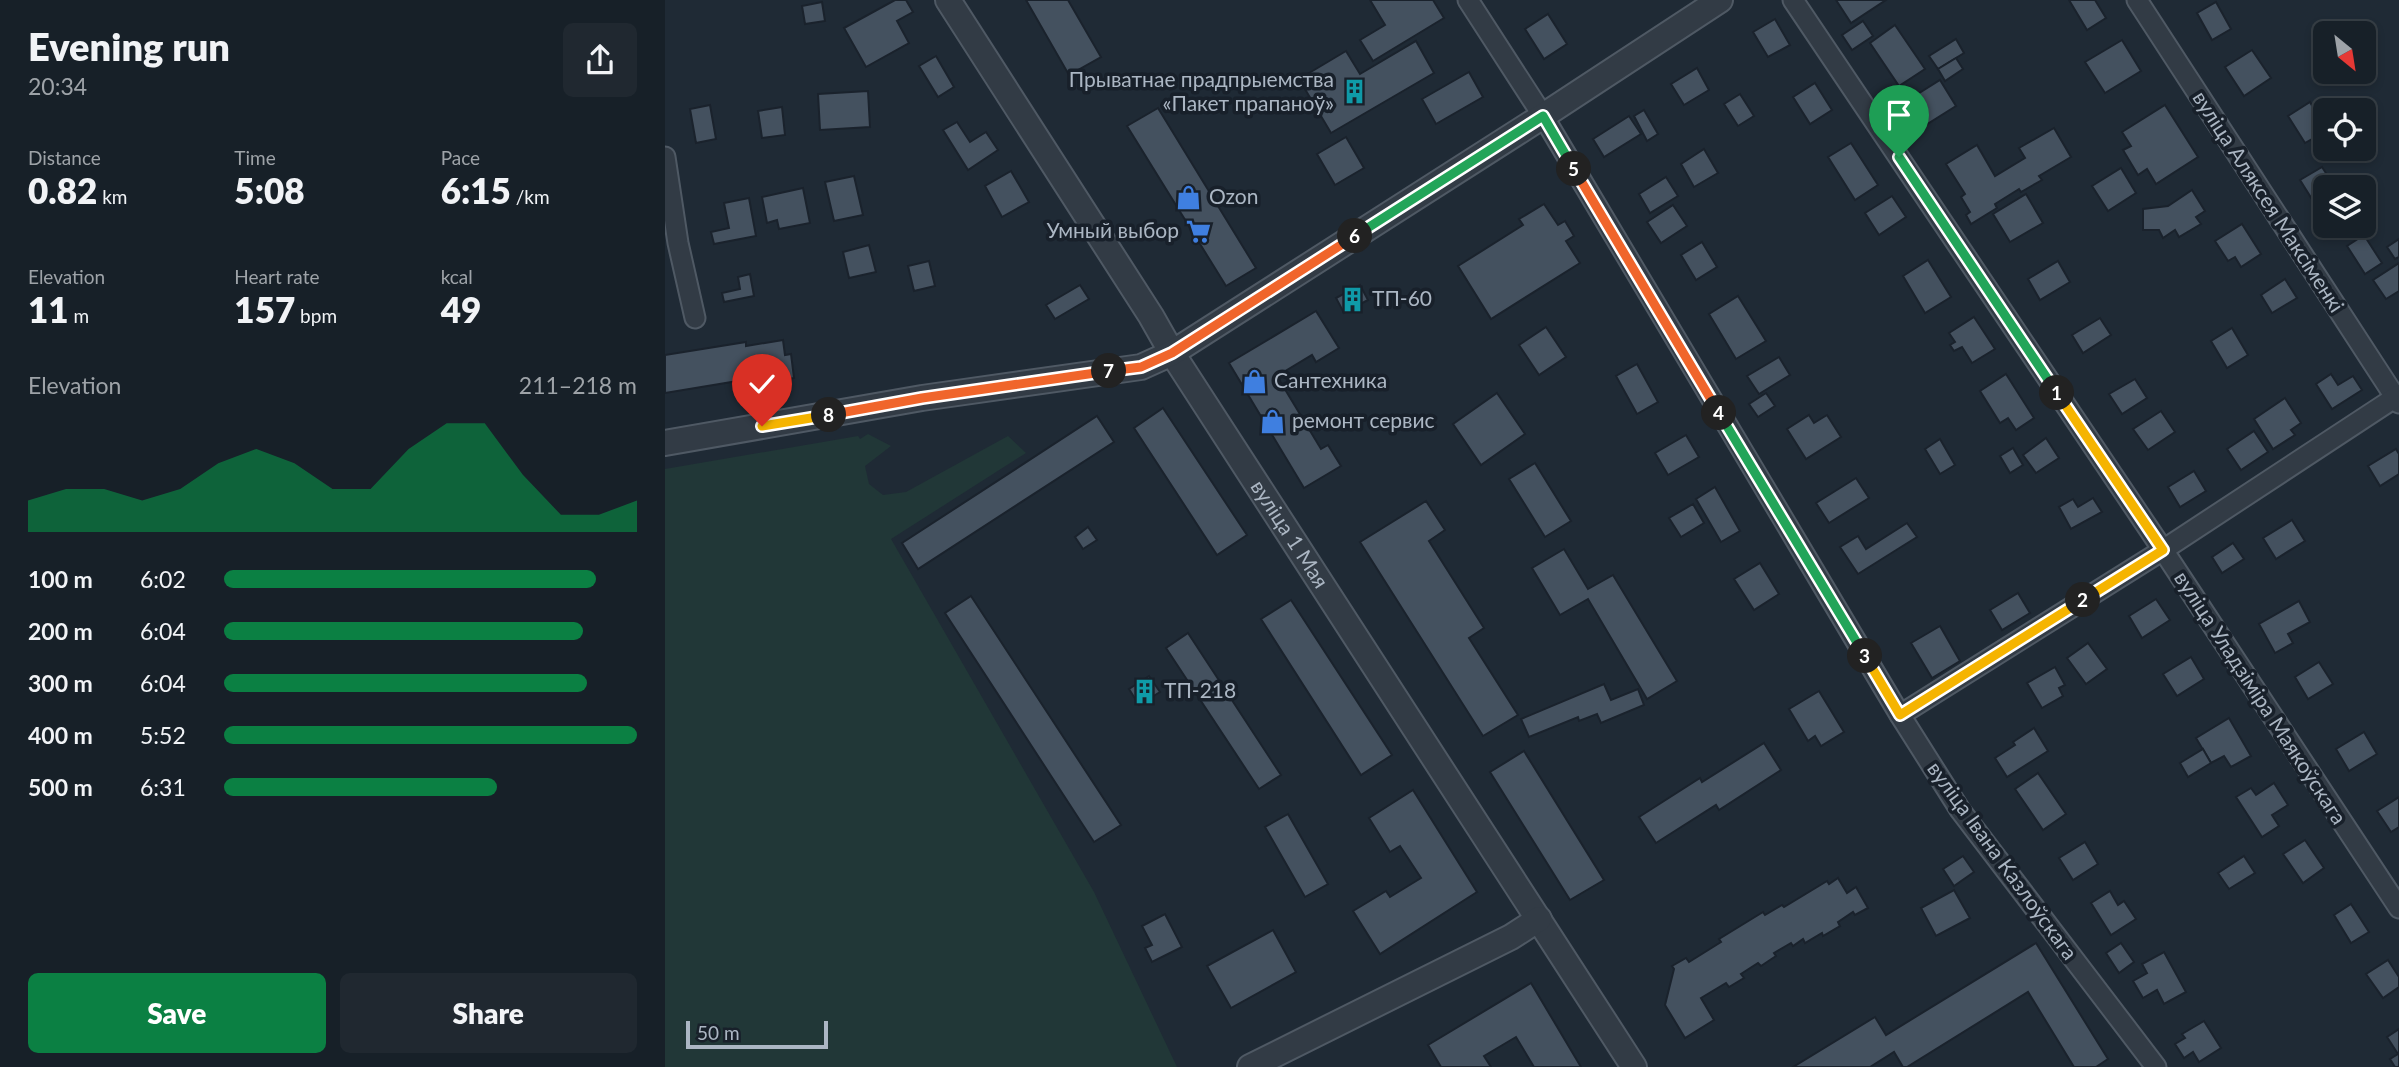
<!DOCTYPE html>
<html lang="en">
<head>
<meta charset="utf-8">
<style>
  :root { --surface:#172028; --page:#202830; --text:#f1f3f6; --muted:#9ea3a8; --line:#363e45; --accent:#0b8043 }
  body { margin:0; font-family:Lato,sans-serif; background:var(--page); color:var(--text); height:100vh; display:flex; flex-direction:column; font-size:26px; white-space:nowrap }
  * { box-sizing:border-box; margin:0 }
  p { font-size:23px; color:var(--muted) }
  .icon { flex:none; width:38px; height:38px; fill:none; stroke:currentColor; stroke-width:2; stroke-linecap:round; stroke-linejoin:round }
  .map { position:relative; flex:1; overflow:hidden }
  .side { display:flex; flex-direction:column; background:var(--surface); width:665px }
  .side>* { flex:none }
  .needle { width:46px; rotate:150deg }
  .fabs { position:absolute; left:1648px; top:21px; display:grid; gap:14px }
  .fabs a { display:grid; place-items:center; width:63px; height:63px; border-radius:10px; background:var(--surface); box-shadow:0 4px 10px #0003,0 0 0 2px var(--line); font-size:35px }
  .scale { position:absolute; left:21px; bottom:18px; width:142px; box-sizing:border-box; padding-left:7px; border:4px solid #abb6c3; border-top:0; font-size:19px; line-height:24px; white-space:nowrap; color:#abb6c3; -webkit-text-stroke:5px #18202a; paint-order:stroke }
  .pin { position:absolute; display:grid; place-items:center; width:60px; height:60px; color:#fff; margin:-72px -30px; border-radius:50% 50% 50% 0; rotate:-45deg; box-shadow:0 0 7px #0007 }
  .pin .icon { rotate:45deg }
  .km { position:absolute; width:35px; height:35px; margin:-18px; border-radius:50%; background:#222; color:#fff; font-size:19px; line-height:35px; text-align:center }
  .round { display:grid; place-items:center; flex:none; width:74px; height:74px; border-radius:10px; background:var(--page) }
  .overview { display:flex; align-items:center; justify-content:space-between; height:119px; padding:0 28px }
  h1 { font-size:38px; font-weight:800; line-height:52px }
  .metrics { display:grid; grid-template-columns:repeat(3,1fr); gap:10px; height:119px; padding:7px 28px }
  .metrics div { display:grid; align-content:center }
  .metrics b { font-size:35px; font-weight:800 }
  .metrics small { font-size:19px; font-weight:400 }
  .metrics p { font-size:19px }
  .chart { height:196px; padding:14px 28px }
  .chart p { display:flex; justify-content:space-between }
  .chart svg { width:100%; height:126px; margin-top:7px; fill:var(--accent); opacity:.7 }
  .primary-button { display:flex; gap:14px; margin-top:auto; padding:14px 28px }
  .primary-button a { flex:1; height:80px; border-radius:10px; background:var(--accent); color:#fff; font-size:28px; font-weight:800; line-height:80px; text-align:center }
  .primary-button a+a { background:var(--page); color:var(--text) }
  ul { padding:0 28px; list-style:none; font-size:23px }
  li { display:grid; grid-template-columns:112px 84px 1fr; align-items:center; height:52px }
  li i { height:18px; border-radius:9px; background:var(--accent) }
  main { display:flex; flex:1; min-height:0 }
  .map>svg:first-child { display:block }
</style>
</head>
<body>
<main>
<section class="side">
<div class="overview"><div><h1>Evening run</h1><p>20:34</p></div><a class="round"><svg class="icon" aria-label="share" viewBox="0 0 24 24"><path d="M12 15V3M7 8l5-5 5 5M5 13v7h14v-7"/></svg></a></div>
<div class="metrics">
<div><p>Distance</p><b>0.82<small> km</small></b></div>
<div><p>Time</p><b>5:08</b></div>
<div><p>Pace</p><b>6:15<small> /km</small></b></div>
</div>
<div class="metrics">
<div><p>Elevation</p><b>11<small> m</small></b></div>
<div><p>Heart rate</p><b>157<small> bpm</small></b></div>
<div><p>kcal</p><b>49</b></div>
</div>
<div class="chart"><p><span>Elevation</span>211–218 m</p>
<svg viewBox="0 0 160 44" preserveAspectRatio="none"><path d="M0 44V33L10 29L20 29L30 33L40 29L50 20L60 15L70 20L80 29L90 29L100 15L110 6L120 6L130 24L140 38L150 38L160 33V44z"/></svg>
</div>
<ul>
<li><b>100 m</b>6:02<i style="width:90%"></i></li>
<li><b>200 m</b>6:04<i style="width:87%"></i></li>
<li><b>300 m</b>6:04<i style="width:88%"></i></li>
<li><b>400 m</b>5:52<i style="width:100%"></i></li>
<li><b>500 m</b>6:31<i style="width:66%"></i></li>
</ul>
<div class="primary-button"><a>Save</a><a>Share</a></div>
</section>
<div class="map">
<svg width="1734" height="1067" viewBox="0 0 1734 1067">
  <rect width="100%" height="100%" fill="#1f2a35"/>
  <polygon fill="#213737" points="203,434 226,446 200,466 204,484 218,495 241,492 343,436 361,453 226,539 429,892 512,1067 0,1067 0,469 193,436 195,439"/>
  <g fill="#44515f" stroke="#1a222c" stroke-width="2">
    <polygon points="230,0 241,0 248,12 232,21 244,43 201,67 179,28"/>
    <polygon points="361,0 403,0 436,57 404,75"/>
    <polygon points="705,0 768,0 779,18 708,61 695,40 720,25"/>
    <polygon points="1171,0 1221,0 1186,23"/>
    <polygon points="1404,0 1430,0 1441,18 1422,30"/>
    <polygon points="157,2 160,21 140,24 137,6"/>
    <polygon points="1551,2 1566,29 1547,40 1532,13"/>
    <polygon points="883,14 902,44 879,59 860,29"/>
    <polygon points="1110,19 1125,45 1103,57 1088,32"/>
    <polygon points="1198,21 1208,36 1187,50 1177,35"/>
    <polygon points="1230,25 1260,69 1234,86 1205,43"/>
    <polygon points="1291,39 1299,53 1273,69 1264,56"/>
    <polygon points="1457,40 1476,71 1440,93 1420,62"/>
    <polygon points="751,41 769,73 666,133 634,79 681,51 695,74"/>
    <polygon points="1587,50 1606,78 1579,96 1560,67"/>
    <polygon points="271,56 289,87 273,97 254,66"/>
    <polygon points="1291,58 1298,69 1280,81 1273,69"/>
    <polygon points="1032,68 1044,90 1019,105 1006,84"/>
    <polygon points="804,72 818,97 771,124 757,99"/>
    <polygon points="1275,80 1291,106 1256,128 1240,102"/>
    <polygon points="1150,83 1167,110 1145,124 1128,97"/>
    <polygon points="203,91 205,127 155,130 153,94"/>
    <polygon points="1075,94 1089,116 1073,126 1059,104"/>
    <polygon points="1645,102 1661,131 1640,143 1623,116"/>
    <polygon points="45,105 51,139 31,143 25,109"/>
    <polygon points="1500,105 1533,157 1491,184 1482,169 1473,175 1458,150 1466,146 1457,132"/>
    <polygon points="117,107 120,135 97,138 93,111"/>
    <polygon points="493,108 591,268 561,286 462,126"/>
    <polygon points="979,110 993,134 982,141 969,116"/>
    <polygon points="964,116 976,134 939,157 928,139"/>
    <polygon points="292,122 305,142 321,132 333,150 303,170 278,130"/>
    <polygon points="1389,128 1406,157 1374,176 1377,180 1356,192 1354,189 1330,204 1332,208 1306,224 1301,215 1305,212 1296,197 1300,194 1281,164 1312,145 1330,176 1360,158 1354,148"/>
    <polygon points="681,137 699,168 670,185 652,154"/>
    <polygon points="1186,143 1213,185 1190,200 1163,157"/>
    <polygon points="1039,149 1053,173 1029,187 1016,164"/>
    <polygon points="1657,167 1670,187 1661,187 1661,197 1650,204 1635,180"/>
    <polygon points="1456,168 1471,193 1443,211 1427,186"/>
    <polygon points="346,171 364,202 337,217 320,186"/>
    <polygon points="189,176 198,215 169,221 160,182"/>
    <polygon points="1001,177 1013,196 985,213 974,194"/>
    <polygon points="138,188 145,223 114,229 112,220 102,223 97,197"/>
    <polygon points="1527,190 1540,211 1531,217 1536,224 1514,237 1510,230 1498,238 1494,230 1478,230 1478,209 1503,206"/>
    <polygon points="1361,194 1378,223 1345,242 1328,214"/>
    <polygon points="1227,196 1241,217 1214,235 1200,213"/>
    <polygon points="84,198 91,236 49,244 46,232 64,228 59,203"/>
    <polygon points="879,204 893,225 900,221 909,236 901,241 915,263 826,319 793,266 858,225 854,219"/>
    <polygon points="1008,205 1022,226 996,243 982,222"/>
    <polygon points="1577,224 1596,254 1576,267 1570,257 1563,261 1550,241"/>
    <polygon points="1699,235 1717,263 1700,274 1682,246"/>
    <polygon points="1734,239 1734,257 1730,259 1722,247"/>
    <polygon points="1037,242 1052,267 1031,280 1016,255"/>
    <polygon points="204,245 211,272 184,278 178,252"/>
    <polygon points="1263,260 1286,297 1260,313 1238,276"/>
    <polygon points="264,261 270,286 249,291 243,266"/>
    <polygon points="1393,261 1405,282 1375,300 1363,279"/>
    <polygon points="1734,263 1734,291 1721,299 1708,280"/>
    <polygon points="85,274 89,296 59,302 57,293 75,289 73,277"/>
    <polygon points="1620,279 1632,298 1607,313 1596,295"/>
    <polygon points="415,285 424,299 390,319 381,305"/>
    <polygon points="695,285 703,300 679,313 671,298"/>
    <polygon points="1073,296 1101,341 1071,359 1044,314"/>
    <polygon points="651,311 674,348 651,362 647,355 612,376 656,449 663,445 676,466 639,488 564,363"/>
    <polygon points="1309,317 1330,349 1307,363 1297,347 1289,351 1285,345 1290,342 1284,333"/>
    <polygon points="1435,318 1446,335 1418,353 1407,335"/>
    <polygon points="881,327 901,357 874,375 854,345"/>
    <polygon points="1567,328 1583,355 1562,368 1546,341"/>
    <polygon points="118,340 120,355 126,354 129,378 74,387 73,381 0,393 0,355 81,342 81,346"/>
    <polygon points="1114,357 1125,375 1094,394 1082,376"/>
    <polygon points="972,364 993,402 972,414 951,376"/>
    <polygon points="1341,374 1369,418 1351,430 1343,418 1335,423 1315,391"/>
    <polygon points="1666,374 1673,385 1688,376 1697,390 1667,409 1651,384"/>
    <polygon points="1470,379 1482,398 1457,414 1444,394"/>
    <polygon points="832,393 860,434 816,465 788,424"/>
    <polygon points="1101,393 1110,406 1093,417 1084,404"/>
    <polygon points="1620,398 1636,423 1626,430 1630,435 1608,449 1589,419"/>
    <polygon points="498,408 582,535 552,555 469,428"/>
    <polygon points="1496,411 1510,432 1483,450 1468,429"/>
    <polygon points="1144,415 1149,423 1162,415 1176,437 1141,459 1122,429"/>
    <polygon points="432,416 449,442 253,569 237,543"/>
    <polygon points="1589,431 1603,452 1576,470 1562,449"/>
    <polygon points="1021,435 1034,457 1003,475 990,453"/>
    <polygon points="1381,438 1394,458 1371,473 1358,455"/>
    <polygon points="1275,439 1290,465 1275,474 1260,449"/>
    <polygon points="1348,448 1358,465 1345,473 1335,456"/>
    <polygon points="1731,449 1734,454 1734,474 1715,486 1703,466"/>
    <polygon points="870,463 906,521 880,537 844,479"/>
    <polygon points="1529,471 1541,491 1515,507 1503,487"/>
    <polygon points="1191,478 1204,498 1164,523 1151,503"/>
    <polygon points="1050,487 1075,531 1056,542 1031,499"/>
    <polygon points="1428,498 1437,512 1406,529 1394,507 1408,499 1413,507"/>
    <polygon points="761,501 780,530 764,541 819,628 804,638 853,715 818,736 695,542"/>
    <polygon points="1028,504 1039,523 1016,537 1004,518"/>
    <polygon points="1627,520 1640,541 1611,559 1598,538"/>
    <polygon points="1242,523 1252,537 1193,574 1175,547 1193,536 1201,549"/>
    <polygon points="423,527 432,540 418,549 410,537"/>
    <polygon points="1568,543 1579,559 1557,573 1547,557"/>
    <polygon points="899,549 923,589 948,575 1012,681 982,699 923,599 895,615 867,568"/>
    <polygon points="1095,563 1114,594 1089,610 1069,579"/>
    <polygon points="1353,593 1365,613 1337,630 1325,610"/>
    <polygon points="306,596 456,825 429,842 280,613"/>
    <polygon points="1491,599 1505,620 1477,638 1464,616"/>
    <polygon points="626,600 727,755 696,775 596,619"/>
    <polygon points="1634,601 1645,622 1623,634 1628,643 1610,653 1594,624"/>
    <polygon points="1275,626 1295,661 1267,678 1246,643"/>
    <polygon points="523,633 616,775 594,789 501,648"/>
    <polygon points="1423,643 1442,669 1421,684 1402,658"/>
    <polygon points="1526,657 1539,679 1512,696 1498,674"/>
    <polygon points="1654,662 1668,684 1643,699 1630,677"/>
    <polygon points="1390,667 1400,685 1394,688 1398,696 1377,708 1362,683"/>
    <polygon points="484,676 495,692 474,705 464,689"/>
    <polygon points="939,684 946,700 973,689 979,705 936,723 932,714 914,721 913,717 864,737 856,719"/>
    <polygon points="1154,691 1179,732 1156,746 1150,736 1143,741 1124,709"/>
    <polygon points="1564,718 1586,756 1566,767 1559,756 1546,763 1531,738"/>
    <polygon points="1369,728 1383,751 1342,777 1330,758 1350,745 1348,742"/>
    <polygon points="1699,732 1712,754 1684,771 1671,749"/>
    <polygon points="1099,743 1116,770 1054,810 1051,805 991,843 974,817 1035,778 1037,782"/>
    <polygon points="1538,749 1546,763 1523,777 1515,763"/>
    <polygon points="859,751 939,880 905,900 825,772"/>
    <polygon points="1373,773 1401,814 1378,830 1350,789"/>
    <polygon points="1609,783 1623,805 1607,815 1614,826 1597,837 1571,797 1586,788 1591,795"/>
    <polygon points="748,790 812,892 715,954 688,911 721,891 725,897 756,878 735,846 725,852 704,818"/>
    <polygon points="1734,797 1734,827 1726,832 1712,811"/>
    <polygon points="623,814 663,884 640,897 600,827"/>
    <polygon points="1640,840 1659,868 1638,883 1618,854"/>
    <polygon points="1420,842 1433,864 1408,880 1394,858"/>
    <polygon points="1298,856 1309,872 1289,886 1278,869"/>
    <polygon points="1579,856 1590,873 1564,889 1553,873"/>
    <polygon points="1173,878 1182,893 1191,887 1203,908 1190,915 1188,912 1173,922 1175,926 1158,936 1157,933 1140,943 1138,939 1128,946 1126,943 1109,953 1111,956 1096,966 1093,963 1076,974 1079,978 1064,987 1061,983 1036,998 1049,1020 1020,1038 1000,1005 1009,969 1007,966 1021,958 1024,962 1056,942 1054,939 1098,912 1100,915 1117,905 1119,907 1162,881 1164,884"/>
    <polygon points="1289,890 1305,918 1271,936 1256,908"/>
    <polygon points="1445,891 1453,905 1459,901 1471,919 1446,935 1426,903"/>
    <polygon points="1686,904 1704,932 1686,943 1669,915"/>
    <polygon points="500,914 517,947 487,962 480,948 487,945 477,926"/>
    <polygon points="608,930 631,972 566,1008 542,966"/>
    <polygon points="1371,943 1443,1059 1431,1067 1409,1067 1363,992 1242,1067 1238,1067 1229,1052 1205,1067 1128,1067 1210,1017 1221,1035"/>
    <polygon points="1456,943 1469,962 1454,973 1441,953"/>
    <polygon points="1499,952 1521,992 1499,1004 1492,990 1478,998 1468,981 1482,973 1477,964"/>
    <polygon points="1723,960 1734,977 1734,987 1718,998 1701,974"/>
    <polygon points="866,983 916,1067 869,1067 851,1037 819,1056 826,1067 776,1067 763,1045"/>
    <polygon points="1539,1021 1556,1048 1534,1062 1528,1052 1519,1058 1510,1044 1520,1038 1517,1034"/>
    <polygon points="1734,1029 1734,1067 1730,1067 1725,1059 1733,1054 1722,1037"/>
  </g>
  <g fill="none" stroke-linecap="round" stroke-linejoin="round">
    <defs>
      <g id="minor">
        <polyline points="803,0 878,116 1235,715 1295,810 1491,1067"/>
        <polyline points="1128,0 1498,550 1734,908"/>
        <polyline points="1472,0 1734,403"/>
        <polyline points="0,157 13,243 30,318"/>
        <polyline points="1235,715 1498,550 1734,395"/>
      </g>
      <g id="tertiary">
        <path id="s1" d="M 283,0 L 486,316 L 507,353 L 969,1067"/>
        <polyline points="0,443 257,398 476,367 507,353 878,116 1055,0"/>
        <polyline points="585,1067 846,937 874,919"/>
      </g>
    </defs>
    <use href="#minor" stroke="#4f5964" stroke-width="23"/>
    <use href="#tertiary" stroke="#4f5964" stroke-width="28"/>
    <use href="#minor" stroke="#323b45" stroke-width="19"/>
    <use href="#tertiary" stroke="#323b45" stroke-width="24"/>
  </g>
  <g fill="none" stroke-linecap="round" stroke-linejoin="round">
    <defs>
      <polyline id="split-1" points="1234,157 1392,393"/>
      <polyline id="split-2" points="1392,393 1498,550 1418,600"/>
      <polyline id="split-3" points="1200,656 1235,715 1418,600"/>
      <polyline id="split-4" points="1054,413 1200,656"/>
      <polyline id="split-5" points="909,169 1054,413"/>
      <polyline id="split-6" points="690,236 878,116 909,169"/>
      <polyline id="split-7" points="444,371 476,367 507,353 690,236"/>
      <polyline id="split-8" points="164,415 257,398 444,371"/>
      <polyline id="split-9" points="97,426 164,415"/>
    </defs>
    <use href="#split-1" stroke="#fff" stroke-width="14"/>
    <use href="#split-2" stroke="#fff" stroke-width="14"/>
    <use href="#split-3" stroke="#fff" stroke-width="14"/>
    <use href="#split-4" stroke="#fff" stroke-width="14"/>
    <use href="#split-5" stroke="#fff" stroke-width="14"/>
    <use href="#split-6" stroke="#fff" stroke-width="14"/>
    <use href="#split-7" stroke="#fff" stroke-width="14"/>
    <use href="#split-8" stroke="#fff" stroke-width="14"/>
    <use href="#split-9" stroke="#fff" stroke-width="14"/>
    <use href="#split-1" stroke="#22a559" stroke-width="9"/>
    <use href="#split-2" stroke="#f5b400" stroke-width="9"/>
    <use href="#split-3" stroke="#f5b400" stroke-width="9"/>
    <use href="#split-4" stroke="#22a559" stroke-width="9"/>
    <use href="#split-5" stroke="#f0652b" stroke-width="9"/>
    <use href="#split-6" stroke="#22a559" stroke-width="9"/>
    <use href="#split-7" stroke="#f0652b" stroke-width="9"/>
    <use href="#split-8" stroke="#f0652b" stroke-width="9"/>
    <use href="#split-9" stroke="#f5b400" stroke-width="9"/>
  </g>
  <defs>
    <symbol id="building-bare" viewBox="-9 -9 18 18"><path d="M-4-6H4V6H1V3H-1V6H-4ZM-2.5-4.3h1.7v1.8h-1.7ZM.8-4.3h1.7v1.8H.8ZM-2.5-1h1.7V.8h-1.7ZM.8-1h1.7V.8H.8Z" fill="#0f9aa8" stroke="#18202a" stroke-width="2.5" paint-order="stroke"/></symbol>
    <symbol id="shop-bare" viewBox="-9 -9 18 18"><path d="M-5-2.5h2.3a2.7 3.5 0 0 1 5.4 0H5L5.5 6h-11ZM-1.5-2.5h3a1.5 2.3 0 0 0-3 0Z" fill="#3f7fe0" stroke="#18202a" stroke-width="2.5" paint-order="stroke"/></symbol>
    <symbol id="supermarket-bare" viewBox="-9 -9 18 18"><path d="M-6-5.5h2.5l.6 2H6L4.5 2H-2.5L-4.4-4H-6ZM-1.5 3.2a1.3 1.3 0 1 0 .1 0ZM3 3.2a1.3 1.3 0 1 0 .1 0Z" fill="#3f7fe0" stroke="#18202a" stroke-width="2.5" paint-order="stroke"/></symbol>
  </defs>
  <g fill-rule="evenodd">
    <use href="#building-bare" x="672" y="74" width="35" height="35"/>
    <use href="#shop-bare" x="506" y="180" width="35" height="35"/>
    <use href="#supermarket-bare" x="516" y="214" width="35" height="35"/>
    <use href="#building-bare" x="670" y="282" width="35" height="35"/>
    <use href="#shop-bare" x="572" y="364" width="35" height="35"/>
    <use href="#shop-bare" x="590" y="404" width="35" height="35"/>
    <use href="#building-bare" x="462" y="674" width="35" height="35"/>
  </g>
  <g text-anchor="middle" stroke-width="7" stroke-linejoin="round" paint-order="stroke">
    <g font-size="21" fill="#abb6c3" stroke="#18202a" text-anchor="start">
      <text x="669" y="87" text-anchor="end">Прыватнае прадпрыемства<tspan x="669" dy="24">«Пакет прапаноў»</tspan></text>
      <text x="544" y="204">Ozon</text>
      <text x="514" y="238" text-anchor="end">Умный выбор</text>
      <text x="707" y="306">ТП-60</text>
      <text x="609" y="388">Сантехника</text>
      <text x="627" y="428">ремонт сервис</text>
      <text x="499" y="698">ТП-218</text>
    </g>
    <g font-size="21" fill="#abb6c3" stroke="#18202a">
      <text transform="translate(1603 202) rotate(57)" y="7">вуліца Аляксея Максіменкі</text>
      <text dy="7" stroke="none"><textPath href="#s1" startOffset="634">вуліца 1 Мая</textPath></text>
      <text transform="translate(1595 698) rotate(57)" y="7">вуліца Уладзіміра Маякоўскага</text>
      <text transform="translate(1337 861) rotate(54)" y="7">вуліца Івана Казлоўскага</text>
    </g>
  </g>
</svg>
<div class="fabs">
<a><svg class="needle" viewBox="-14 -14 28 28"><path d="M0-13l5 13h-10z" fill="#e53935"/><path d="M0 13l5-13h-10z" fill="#9ea3a8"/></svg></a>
<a><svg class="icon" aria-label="locate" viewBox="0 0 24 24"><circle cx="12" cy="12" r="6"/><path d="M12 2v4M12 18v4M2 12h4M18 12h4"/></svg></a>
<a><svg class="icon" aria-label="layers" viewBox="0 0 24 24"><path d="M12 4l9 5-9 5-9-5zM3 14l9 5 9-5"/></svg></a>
</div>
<div class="scale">50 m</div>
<div class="pin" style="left:1234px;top:157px;background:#1e9e55"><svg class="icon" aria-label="arrive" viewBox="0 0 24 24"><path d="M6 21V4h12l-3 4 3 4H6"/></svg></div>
<div class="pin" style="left:97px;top:426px;background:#d93025"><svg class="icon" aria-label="check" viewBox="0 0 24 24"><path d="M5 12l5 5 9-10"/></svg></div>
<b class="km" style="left:1392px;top:393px">1</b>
<b class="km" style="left:1418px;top:600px">2</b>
<b class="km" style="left:1200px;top:656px">3</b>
<b class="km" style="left:1054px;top:413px">4</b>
<b class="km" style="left:909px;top:169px">5</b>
<b class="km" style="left:690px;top:236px">6</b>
<b class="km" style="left:444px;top:371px">7</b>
<b class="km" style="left:164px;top:415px">8</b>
</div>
</main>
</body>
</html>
